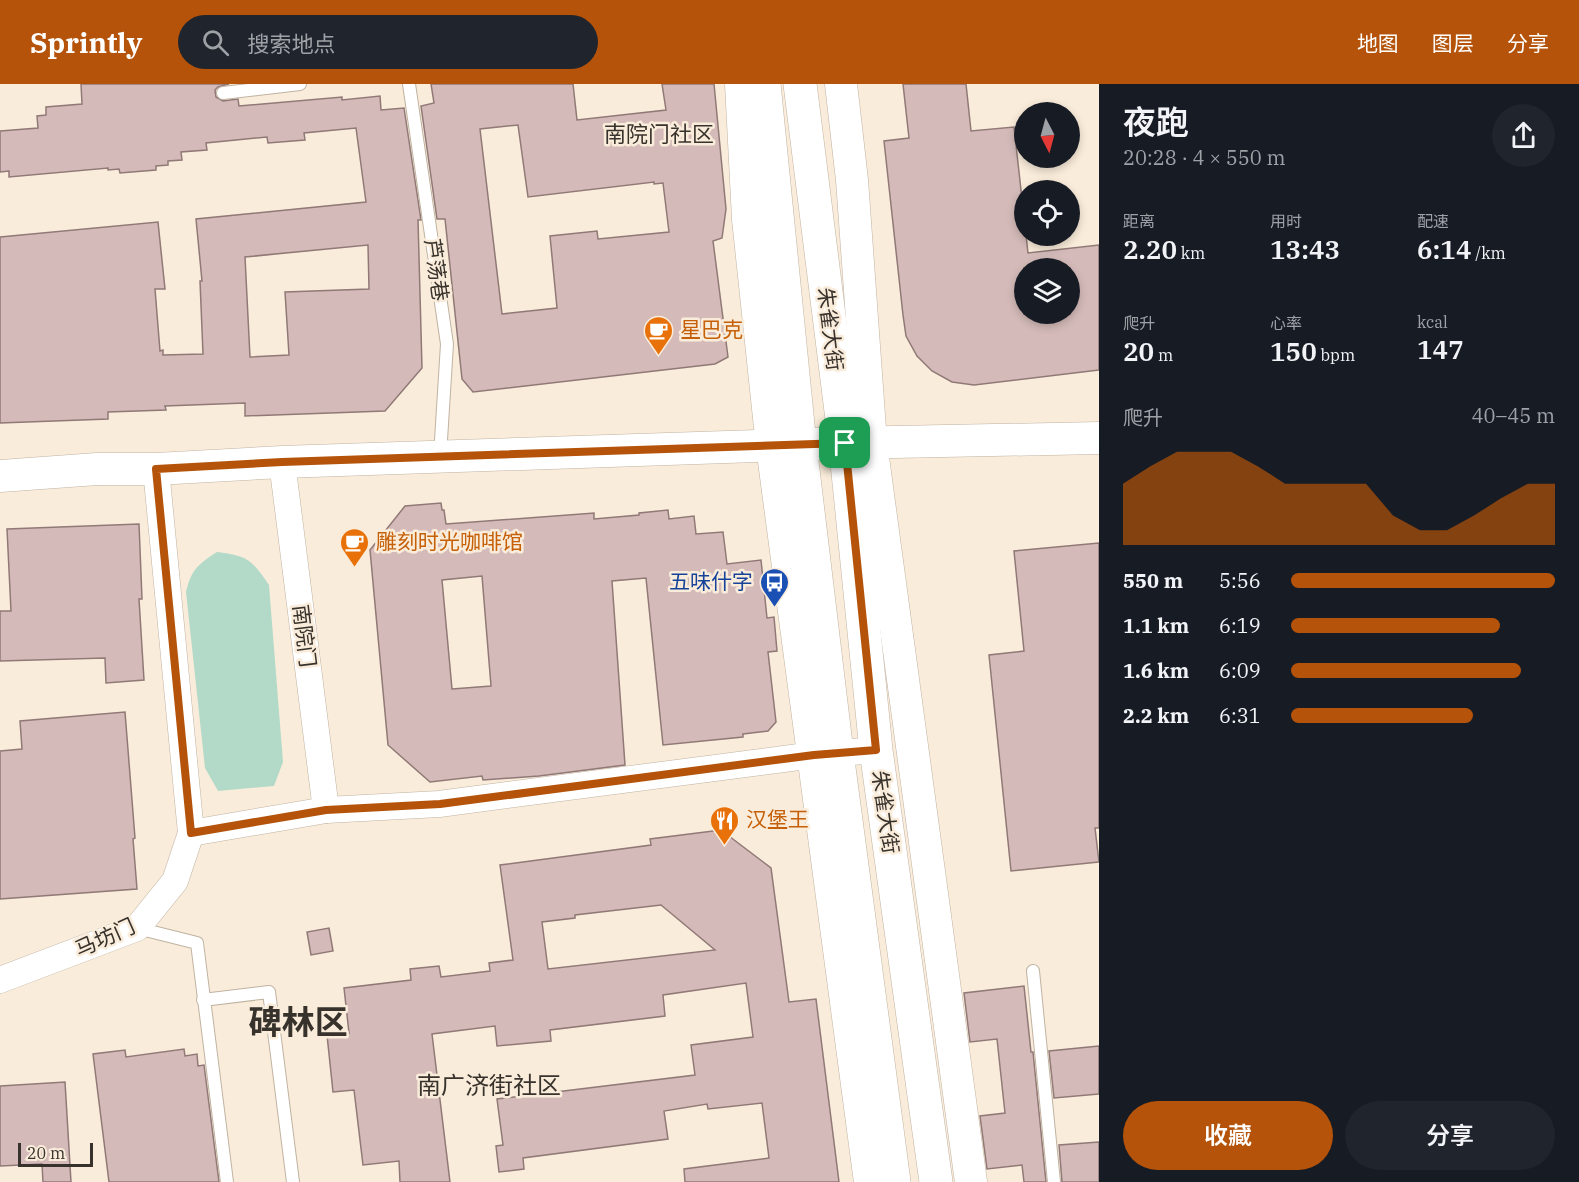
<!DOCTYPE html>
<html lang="zh">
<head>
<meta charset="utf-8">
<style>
  :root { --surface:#171b24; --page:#20242c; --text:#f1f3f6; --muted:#9ea1a6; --accent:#b45309 }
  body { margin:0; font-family:"IBM Plex Serif","Noto Sans SC",serif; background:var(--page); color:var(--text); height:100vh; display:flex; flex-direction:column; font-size:22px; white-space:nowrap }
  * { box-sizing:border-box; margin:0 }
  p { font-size:20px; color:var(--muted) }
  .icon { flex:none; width:33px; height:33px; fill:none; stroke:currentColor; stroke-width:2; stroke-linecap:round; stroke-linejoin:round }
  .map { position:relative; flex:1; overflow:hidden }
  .side { display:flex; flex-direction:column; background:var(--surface); width:480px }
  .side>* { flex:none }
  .needle { width:39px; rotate:174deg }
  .buttons { position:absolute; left:1014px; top:18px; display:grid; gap:12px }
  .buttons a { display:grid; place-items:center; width:66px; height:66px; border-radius:50%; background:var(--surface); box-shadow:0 3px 9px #0003; font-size:30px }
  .scale { position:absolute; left:18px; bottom:15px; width:75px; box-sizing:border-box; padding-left:6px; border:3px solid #38322c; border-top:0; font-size:16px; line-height:21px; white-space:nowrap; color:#38322c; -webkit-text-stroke:4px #faecda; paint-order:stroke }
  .pin { position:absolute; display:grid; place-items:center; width:51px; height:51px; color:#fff; margin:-26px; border-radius:12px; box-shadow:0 3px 9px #0006 }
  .round { display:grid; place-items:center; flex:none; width:63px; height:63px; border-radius:32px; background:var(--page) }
  .overview { display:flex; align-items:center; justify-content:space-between; height:102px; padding:0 24px }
  h1 { font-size:33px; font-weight:600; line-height:45px }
  .figures { display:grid; grid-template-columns:repeat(3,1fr); gap:9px; height:102px; padding:6px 24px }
  .figures div { display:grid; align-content:center }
  .figures b { font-size:26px; font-weight:600 }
  .figures small { font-size:16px; font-weight:400 }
  .figures p { font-size:16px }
  .chart { height:168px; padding:12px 24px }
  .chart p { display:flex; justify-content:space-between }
  .chart svg { width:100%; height:108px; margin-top:6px; fill:var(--accent); opacity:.7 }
  .primary-button { display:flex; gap:12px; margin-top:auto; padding:12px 24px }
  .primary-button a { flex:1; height:69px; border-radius:36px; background:var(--accent); color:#fff; font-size:24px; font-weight:600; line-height:69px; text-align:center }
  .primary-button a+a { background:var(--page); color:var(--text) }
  ul { padding:0 24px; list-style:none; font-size:20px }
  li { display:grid; grid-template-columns:96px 72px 1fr; align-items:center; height:45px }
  li i { height:15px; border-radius:8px; background:var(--accent) }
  header { display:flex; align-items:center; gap:36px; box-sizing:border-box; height:84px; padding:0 30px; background:var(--accent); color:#fff }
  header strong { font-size:28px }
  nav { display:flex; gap:33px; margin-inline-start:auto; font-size:21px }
  .search { width:420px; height:54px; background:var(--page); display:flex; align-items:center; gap:15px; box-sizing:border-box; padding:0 21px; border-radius:33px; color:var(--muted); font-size:22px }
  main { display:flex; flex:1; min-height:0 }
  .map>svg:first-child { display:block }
</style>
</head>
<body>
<header>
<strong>Sprintly</strong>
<div class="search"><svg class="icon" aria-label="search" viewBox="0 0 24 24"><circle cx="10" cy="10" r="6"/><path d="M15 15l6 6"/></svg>搜索地点</div>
<nav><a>地图</a><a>图层</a><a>分享</a></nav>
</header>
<main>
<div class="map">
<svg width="1099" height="1098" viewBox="0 0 1099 1098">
  <rect width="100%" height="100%" fill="#faecda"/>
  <path fill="#b3dac8" d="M 217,468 C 248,472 251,475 269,501 L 283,678 L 274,702 L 218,707 L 205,684 L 186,508 C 191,486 198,480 217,468 Z"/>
  <g fill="#d4bbb9" stroke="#907977" stroke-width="1.5" fill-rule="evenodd">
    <path d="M 81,0 L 229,0 L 218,3 L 215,6 L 216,13 L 223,17 L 238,15 L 239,22 L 342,13 L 342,16 L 380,12 L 381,26 L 404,24 L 421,136 L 418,136 L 422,284 L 385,327 L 245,332 L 245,319 L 165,322 L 166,326 L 108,328 L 108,335 L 0,339 L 0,153 L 158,138 L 165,205 L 155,205 L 160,267 L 163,266 L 163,271 L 203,270 L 200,197 L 202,197 L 196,135 L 366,118 L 356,44 L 304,49 L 305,56 L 268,59 L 267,53 L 206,59 L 207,66 L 181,68 L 182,76 L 168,77 L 168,81 L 156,82 L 156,86 L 120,89 L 119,85 L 108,86 L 108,84 L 9,93 L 9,87 L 0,88 L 0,47 L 38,44 L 37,32 L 46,31 L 46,23 L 82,20 ZM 368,161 L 369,205 L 285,208 L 289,271 L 250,273 L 245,173 Z"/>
    <path d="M 431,0 L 573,0 L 577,36 L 666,26 L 662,0 L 714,0 L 726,125 L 722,154 L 713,157 L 728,273 L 715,280 L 473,308 L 462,295 L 445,135 L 437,135 L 421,22 L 434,19 ZM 518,41 L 528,113 L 654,98 L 654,100 L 663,99 L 669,148 L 598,155 L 597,147 L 550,152 L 557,224 L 502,230 L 480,45 Z"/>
    <path d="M 903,0 L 966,0 L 971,47 L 1014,43 L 1028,169 L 1099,161 L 1099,286 L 974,301 L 952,298 L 932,287 L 917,272 L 906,252 L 903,231 L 884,57 L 909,54 ZM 1024,184 L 1070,184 L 1070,230 L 1024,230 Z"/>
    <path d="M 441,419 L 442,426 L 444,426 L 446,440 L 594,429 L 594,435 L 639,431 L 639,429 L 668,426 L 669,435 L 694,432 L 696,450 L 723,448 L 727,480 L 761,476 L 767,534 L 774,533 L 777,567 L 768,568 L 776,638 L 768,647 L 743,650 L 743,653 L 663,661 L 646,494 L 612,497 L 625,681 L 539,692 L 483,696 L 482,692 L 430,698 L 388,661 L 370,466 L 405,422 ZM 482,492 L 491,602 L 452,605 L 442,496 Z"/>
    <polygon points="139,440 142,515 139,515 144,596 106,599 105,574 0,577 0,527 11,527 7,445"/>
    <polygon points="1099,459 1099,744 1095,744 1099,778 1011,787 989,571 1024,567 1014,467"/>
    <polygon points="125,628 135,754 133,755 137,805 0,815 0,667 22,665 20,637"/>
    <path d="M 721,746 L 771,784 L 789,918 L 816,915 L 839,1098 L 685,1098 L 684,1085 L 769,1074 L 762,1019 L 708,1025 L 707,1020 L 664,1027 L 668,1055 L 523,1074 L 524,1085 L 499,1088 L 496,1062 L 503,1061 L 497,1015 L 695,991 L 691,961 L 753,953 L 746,899 L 663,911 L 665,932 L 550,946 L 551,957 L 497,962 L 495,942 L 432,950 L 450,1098 L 400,1098 L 399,1077 L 363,1081 L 354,1006 L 333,1008 L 327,951 L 349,949 L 344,904 L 411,896 L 410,885 L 439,882 L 441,893 L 490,887 L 489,879 L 513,876 L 500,781 L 651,761 L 650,755 ZM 661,821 L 715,866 L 548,885 L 542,838 L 575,834 L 575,831 Z"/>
    <polygon points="329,844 333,867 311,871 307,848"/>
    <polygon points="1024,902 1031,968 1033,968 1046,1098 1024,1098 1022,1081 987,1085 980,1032 1005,1029 997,955 970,958 964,909"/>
    <polygon points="1099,962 1099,1010 1054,1014 1049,967"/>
    <polygon points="184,965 185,972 197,970 198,982 204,981 219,1098 109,1098 93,970 125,966 126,973"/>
    <polygon points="65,998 71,1098 43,1098 42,1080 0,1082 0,1002"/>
    <polygon points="1099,1058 1099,1098 1062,1098 1059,1061"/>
  </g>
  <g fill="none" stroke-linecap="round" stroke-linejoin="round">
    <defs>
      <g id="service">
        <polyline points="409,0 447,260 440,372"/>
        <polyline points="223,9 300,0"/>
        <polyline points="137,844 197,859 227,1098"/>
        <polyline points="1033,887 1054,1098"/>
        <polyline points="203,916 269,908 293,1098"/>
      </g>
      <g id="minor">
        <polyline points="282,378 326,726"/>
        <polyline points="191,749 326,726 439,720 814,671 876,666"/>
        <polyline points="0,896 137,844 175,797 191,749 156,385"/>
      </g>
      <g id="tertiary">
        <polyline points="741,0 748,135 772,362 870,1098"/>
        <polyline points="841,0 852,96 871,359 971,1098"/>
        <polyline points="0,392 97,385 156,385 282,378 845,359 1099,354"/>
      </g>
      <g id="secondary">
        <polyline points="764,0 800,361 837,669 894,1098"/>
        <polyline points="800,0 845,359 876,666 936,1098"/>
      </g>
    </defs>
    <use href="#service" stroke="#c0b3a2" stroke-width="14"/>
    <use href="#minor" stroke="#c0b3a2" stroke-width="27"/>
    <use href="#tertiary" stroke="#c0b3a2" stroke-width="33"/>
    <use href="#secondary" stroke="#c0b3a2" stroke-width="34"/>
    <use href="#service" stroke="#fff" stroke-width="12"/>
    <use href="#minor" stroke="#fff" stroke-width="26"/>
    <use href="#tertiary" stroke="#fff" stroke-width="32"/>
    <use href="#secondary" stroke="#fff" stroke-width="33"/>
  </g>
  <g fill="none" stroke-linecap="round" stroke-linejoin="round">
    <defs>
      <polygon id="route" points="845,359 876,666 814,671 440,720 326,726 191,749 156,385 282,378"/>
    </defs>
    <use href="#route" stroke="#fff" stroke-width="12"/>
    <use href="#route" stroke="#b45309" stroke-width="8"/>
  </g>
  <defs>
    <symbol id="cafe-pin" viewBox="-11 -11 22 30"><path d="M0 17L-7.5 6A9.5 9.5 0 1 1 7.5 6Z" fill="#e8710a" stroke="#faecda"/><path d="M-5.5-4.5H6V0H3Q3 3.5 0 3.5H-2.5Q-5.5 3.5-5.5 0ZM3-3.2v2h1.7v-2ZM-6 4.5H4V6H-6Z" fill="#fff"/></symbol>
    <symbol id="bus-pin" viewBox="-11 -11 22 30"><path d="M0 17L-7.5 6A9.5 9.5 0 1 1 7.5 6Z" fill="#1a4fb4" stroke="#faecda"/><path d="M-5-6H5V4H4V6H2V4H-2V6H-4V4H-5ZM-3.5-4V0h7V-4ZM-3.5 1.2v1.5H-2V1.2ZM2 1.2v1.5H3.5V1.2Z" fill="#fff"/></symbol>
    <symbol id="restaurant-pin" viewBox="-11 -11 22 30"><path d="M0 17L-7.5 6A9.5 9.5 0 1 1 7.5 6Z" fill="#e8710a" stroke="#faecda"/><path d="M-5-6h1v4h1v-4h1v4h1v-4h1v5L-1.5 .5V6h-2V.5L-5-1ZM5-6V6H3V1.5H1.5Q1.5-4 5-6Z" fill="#fff"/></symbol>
  </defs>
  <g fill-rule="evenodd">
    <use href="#cafe-pin" x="642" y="230" width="33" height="45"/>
    <use href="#cafe-pin" x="338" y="442" width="33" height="45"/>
    <use href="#bus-pin" x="758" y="482" width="33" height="45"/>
    <use href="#restaurant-pin" x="708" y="720" width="33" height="45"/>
  </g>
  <g text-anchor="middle" stroke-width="5" stroke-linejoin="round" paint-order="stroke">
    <g font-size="21" fill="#38322c" stroke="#faecda">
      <text transform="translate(436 186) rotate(82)" y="7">芦荡巷</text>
      <text transform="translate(830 245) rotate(83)" y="7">朱雀大街</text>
      <text transform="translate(304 552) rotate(83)" y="7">南院门</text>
      <text transform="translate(885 728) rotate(82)" y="7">朱雀大街</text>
      <text transform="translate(105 854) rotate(-24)" y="7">马坊门</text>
    </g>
    <g font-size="21" fill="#c56008" stroke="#faecda" text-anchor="start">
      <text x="680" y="253">星巴克</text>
      <text x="376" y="465">雕刻时光咖啡馆</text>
      <text x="746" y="743">汉堡王</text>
    </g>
    <g font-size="21" fill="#164399" stroke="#faecda" text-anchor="end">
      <text x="753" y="505">五味什字</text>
    </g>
    <g font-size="22" fill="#38322c" stroke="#faecda">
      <text x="659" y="58">南院门社区</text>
    </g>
    <g font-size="24" fill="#38322c" stroke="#faecda">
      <text x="489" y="1010">南广济街社区</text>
    </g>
    <g font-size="33" font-weight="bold" fill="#38322c" stroke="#faecda">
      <text x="298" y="950">碑林区</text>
    </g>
  </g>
</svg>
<div class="buttons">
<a><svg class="needle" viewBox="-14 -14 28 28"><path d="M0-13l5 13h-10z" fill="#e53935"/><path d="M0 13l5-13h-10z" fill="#9ea1a6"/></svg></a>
<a><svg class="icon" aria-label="locate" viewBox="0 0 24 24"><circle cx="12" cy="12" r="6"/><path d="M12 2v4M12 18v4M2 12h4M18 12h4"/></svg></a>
<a><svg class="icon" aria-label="layers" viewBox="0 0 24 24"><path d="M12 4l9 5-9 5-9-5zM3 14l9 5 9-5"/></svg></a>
</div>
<div class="scale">20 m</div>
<div class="pin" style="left:845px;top:359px;background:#1e9e55"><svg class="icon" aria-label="arrive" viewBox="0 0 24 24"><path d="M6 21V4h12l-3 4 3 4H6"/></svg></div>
</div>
<section class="side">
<div class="overview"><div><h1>夜跑</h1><p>20:28 · 4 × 550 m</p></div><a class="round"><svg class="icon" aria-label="share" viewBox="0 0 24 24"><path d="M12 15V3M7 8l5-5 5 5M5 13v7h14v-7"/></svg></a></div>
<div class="figures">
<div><p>距离</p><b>2.20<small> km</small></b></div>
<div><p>用时</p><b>13:43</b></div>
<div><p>配速</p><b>6:14<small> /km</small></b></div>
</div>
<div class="figures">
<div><p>爬升</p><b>20<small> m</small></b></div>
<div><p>心率</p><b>150<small> bpm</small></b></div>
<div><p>kcal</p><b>147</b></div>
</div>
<div class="chart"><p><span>爬升</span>40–45 m</p>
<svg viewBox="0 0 160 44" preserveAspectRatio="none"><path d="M0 44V19L10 12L20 6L30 6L40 6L50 12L60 19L70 19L80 19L90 19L100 32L110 38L120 38L130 32L140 25L150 19L160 19V44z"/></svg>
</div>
<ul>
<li><b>550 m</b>5:56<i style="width:100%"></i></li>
<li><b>1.1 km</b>6:19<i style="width:79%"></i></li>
<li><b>1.6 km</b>6:09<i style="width:87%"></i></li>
<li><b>2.2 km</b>6:31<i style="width:69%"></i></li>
</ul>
<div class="primary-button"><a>收藏</a><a>分享</a></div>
</section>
</main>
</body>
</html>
